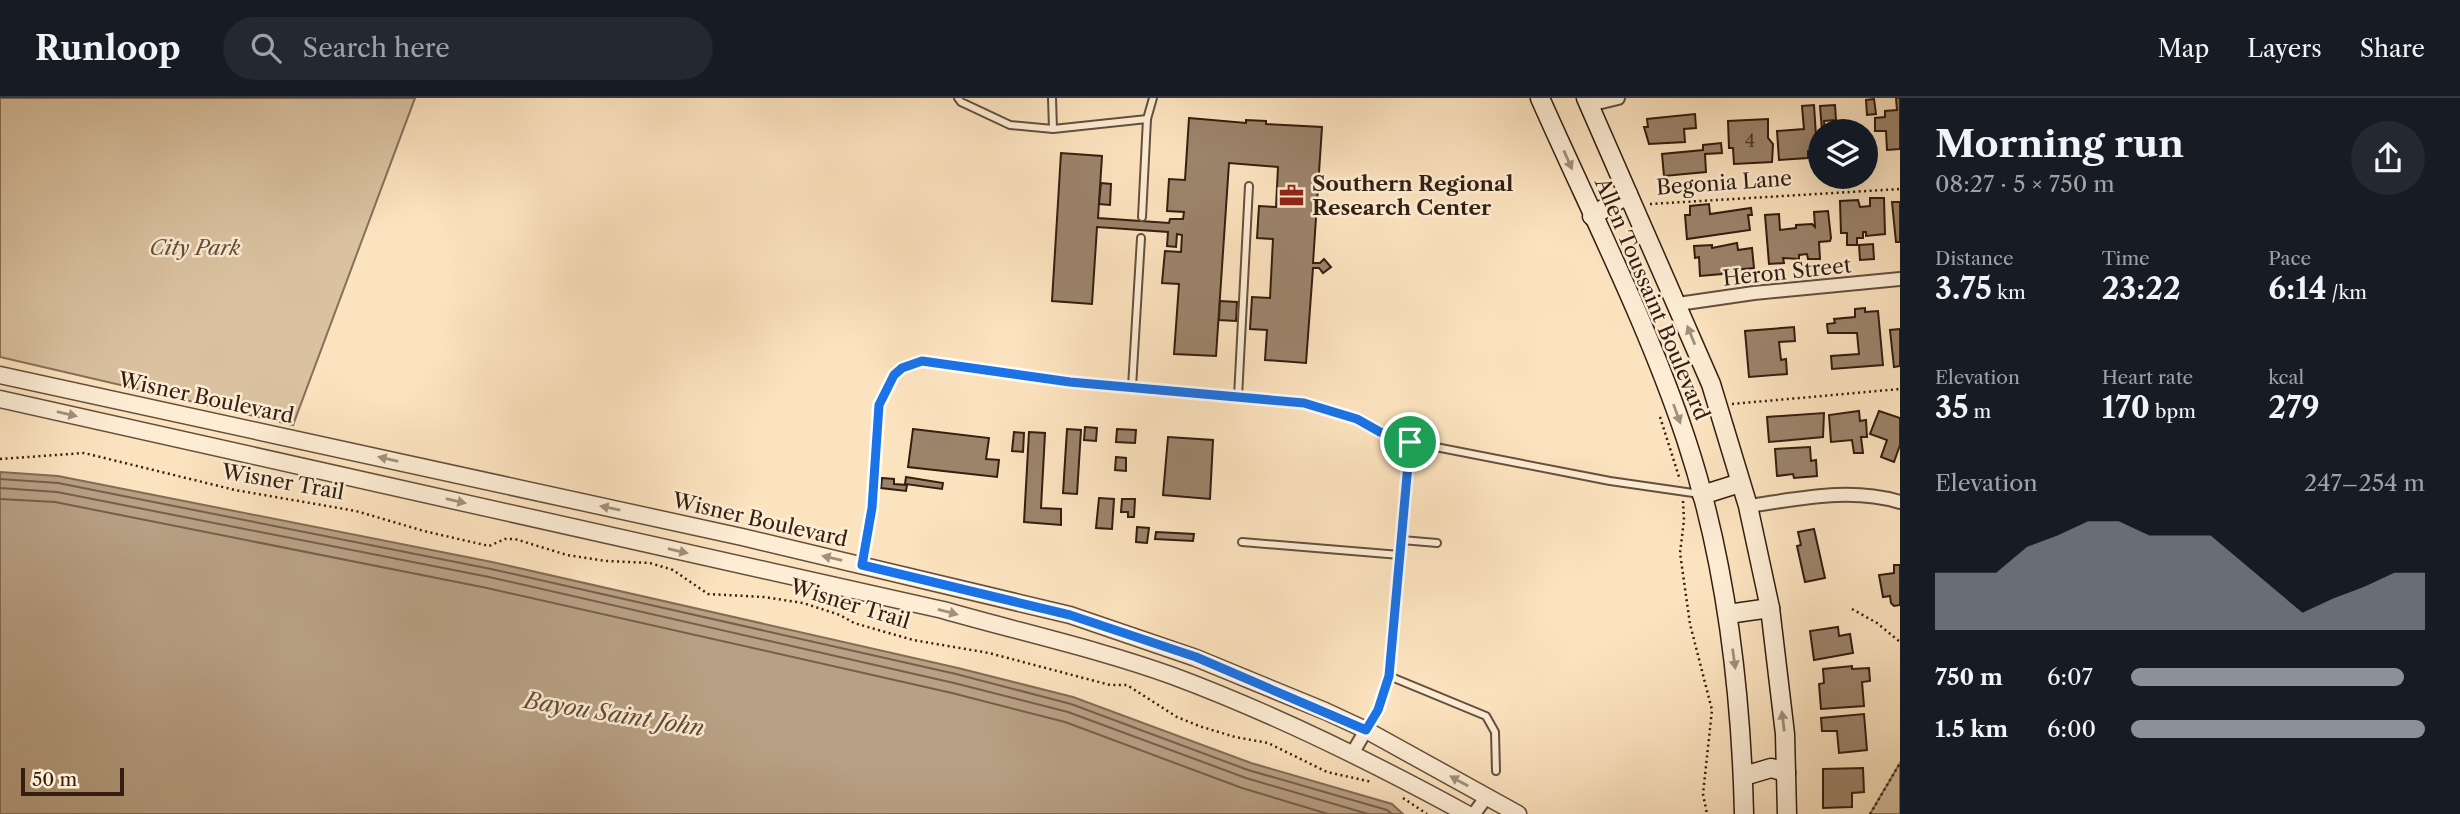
<!DOCTYPE html>
<html lang="en">
<head>
<meta charset="utf-8">
<style>
  :root { --surface:#171b24; --page:#242831; --text:#f1f3f6; --muted:#9ea1a6; --line:#363941; --accent:#8c9099 }
  body { margin:0; font-family:"Libre Caslon Text",serif; background:var(--page); color:var(--text); height:100vh; display:flex; flex-direction:column; font-size:26px; white-space:nowrap }
  * { box-sizing:border-box; margin:0 }
  p { font-size:23px; color:var(--muted) }
  .icon { flex:none; width:38px; height:38px; fill:none; stroke:currentColor; stroke-width:2; stroke-linecap:round; stroke-linejoin:round }
  .map { position:relative; flex:1; overflow:hidden }
  .drawer { display:flex; flex-direction:column; background:var(--surface); width:560px }
  .drawer>* { flex:none }
  .fabs { position:absolute; left:1808px; top:21px; display:grid; gap:14px }
  .fabs a { display:grid; place-items:center; width:70px; height:70px; border-radius:50%; background:var(--surface); box-shadow:0 7px 28px #0002; font-size:35px }
  .scale { position:absolute; left:21px; bottom:18px; width:103px; box-sizing:border-box; padding-left:7px; border:4px solid #331e10; border-top:0; font-size:19px; line-height:24px; white-space:nowrap; color:#331e10; -webkit-text-stroke:5px #fdedd5; paint-order:stroke }
  .pin { position:absolute; display:grid; place-items:center; width:60px; height:60px; color:#fff; margin:-30px; border:4px solid #fff; border-radius:50%; box-shadow:0 2px 7px #0007 }
  .round { display:grid; place-items:center; flex:none; width:74px; height:74px; border-radius:37px; background:var(--page) }
  .overview { display:flex; align-items:center; justify-content:space-between; height:119px; padding:0 35px }
  h1 { font-size:38px; font-weight:700; line-height:52px }
  .stats { display:grid; grid-template-columns:repeat(3,1fr); gap:10px; height:119px; padding:7px 35px }
  .stats div { display:grid; align-content:center }
  .stats b { font-size:30px; font-weight:700 }
  .stats small { font-size:19px; font-weight:400 }
  .stats p { font-size:19px }
  .chart { height:196px; padding:14px 35px }
  .chart p { display:flex; justify-content:space-between }
  .chart svg { width:100%; height:126px; margin-top:7px; fill:var(--accent); opacity:.7 }
  ul { padding:0 35px; list-style:none; font-size:23px }
  li { display:grid; grid-template-columns:112px 84px 1fr; align-items:center; height:52px }
  li i { height:18px; border-radius:9px; background:var(--accent) }
  header { display:flex; align-items:center; gap:42px; box-sizing:border-box; height:98px; padding:0 35px; background:var(--surface); border-bottom:2px solid var(--line) }
  header strong { font-size:33px }
  nav { display:flex; gap:38px; margin-inline-start:auto; font-size:24px }
  .search { width:490px; height:63px; background:var(--page); display:flex; align-items:center; gap:18px; box-sizing:border-box; padding:0 24px; border-radius:38px; color:var(--muted); font-size:26px }
  main { display:flex; flex:1; min-height:0 }
  .map>svg:first-child { display:block }
</style>
</head>
<body>
<header>
<strong>Runloop</strong>
<div class="search"><svg class="icon" aria-label="search" viewBox="0 0 24 24"><circle cx="10" cy="10" r="6"/><path d="M15 15l6 6"/></svg>Search here</div>
<nav><a>Map</a><a>Layers</a><a>Share</a></nav>
</header>
<main>
<div class="map">
<svg width="1900" height="716" viewBox="0 0 1900 716">
  <rect width="100%" height="100%" fill="#fce3bf"/>
  <filter id="stains"><feTurbulence type="fractalNoise" baseFrequency=".00286" numOctaves="4"/><feColorMatrix values="0 0 0 0 .2 0 0 0 0 .09 0 0 0 0 .02 0 0 0 .5 -.17"/></filter>
  <radialGradient id="worn" r=".72"><stop offset=".6" stop-color="#630" stop-opacity="0"/><stop offset="1" stop-color="#630" stop-opacity=".3"/></radialGradient>
  <g fill="#dac2a1" stroke="#867058" stroke-width="2">
    <polygon points="0,0 415,0 293,327 0,259"/>
    <polygon points="1900,665 1900,716 1870,716"/>
  </g>
  <polygon fill="#b8a084" stroke="#836c56" stroke-width="2" points="0,374 58,378 492,464 958,570 1073,599 1251,665 1392,706 1403,716 0,716"/>
  <g fill="none" stroke-linecap="round" stroke-linejoin="round">
    <g stroke="#765f4a" stroke-width="2">
      <polyline points="0,381 58,385 491,471 956,576 1071,606 1248,672 1387,712 1392,716"/>
      <polyline points="0,390 57,394 489,479 954,585 1068,614 1246,680 1368,716"/>
      <polyline points="0,401 55,404 487,490 952,595 1065,624 1242,690 1328,716"/>
    </g>
  </g>
  <g fill="#9c846b" stroke="#331e10" stroke-width="2">
    <polygon points="1896,0 1900,0 1900,51 1887,52 1886,33 1875,33 1875,20 1885,19 1885,13 1897,12"/>
    <polygon points="1874,1 1876,16 1867,17 1866,2"/>
    <polygon points="1814,7 1817,53 1808,53 1808,60 1779,62 1777,33 1804,31 1802,8"/>
    <polygon points="1835,7 1836,22 1824,23 1825,33 1822,33 1820,8"/>
    <polygon points="1695,16 1696,30 1684,31 1685,44 1649,46 1644,29 1648,29 1647,21"/>
    <polygon points="1189,20 1246,25 1246,22 1266,23 1266,26 1322,29 1313,165 1320,165 1324,161 1331,169 1323,175 1319,170 1313,170 1306,265 1265,262 1267,232 1250,231 1252,199 1270,200 1273,141 1257,140 1259,108 1276,109 1278,69 1229,65 1216,258 1174,256 1179,186 1162,185 1165,153 1181,154 1182,137 1177,136 1176,149 1167,148 1168,134 1097,129 1092,206 1052,203 1061,55 1102,58 1098,120 1169,125 1170,121 1183,121 1184,114 1167,113 1169,81 1185,82"/>
    <polygon points="1768,21 1768,40 1773,46 1772,64 1734,66 1733,50 1729,50 1728,23"/>
    <polygon points="1721,45 1722,55 1705,56 1706,74 1664,78 1662,56 1703,52 1703,47"/>
    <polygon points="1101,85 1111,86 1110,107 1099,106"/>
    <polygon points="1870,100 1884,100 1885,136 1866,138 1866,134 1863,134 1863,140 1857,140 1857,147 1847,147 1847,135 1841,135 1840,103 1858,102 1860,109 1870,108"/>
    <polygon points="1892,104 1900,104 1900,144 1896,144"/>
    <polygon points="1709,106 1710,116 1751,110 1752,117 1748,117 1750,132 1687,141 1685,117 1690,117 1690,108"/>
    <polygon points="1828,113 1831,140 1830,143 1819,144 1820,161 1808,161 1807,156 1799,157 1799,161 1783,160 1784,165 1769,166 1765,117 1779,116 1780,132 1796,130 1796,127 1812,126 1815,129 1814,114"/>
    <polygon points="1737,145 1738,152 1752,150 1754,170 1722,173 1722,176 1700,178 1699,159 1695,160 1694,148 1712,147 1712,150"/>
    <polygon points="1873,146 1874,161 1860,162 1859,147"/>
    <polygon points="1220,203 1237,204 1236,223 1219,222"/>
    <polygon points="1865,210 1865,214 1878,213 1883,267 1832,271 1831,258 1859,256 1857,235 1828,235 1827,226 1835,225 1834,221 1855,219 1855,211"/>
    <polygon points="1794,229 1795,243 1779,244 1781,262 1786,261 1787,276 1749,279 1745,233"/>
    <polygon points="1900,231 1900,268 1894,269 1890,232"/>
    <polygon points="1859,313 1860,323 1866,322 1867,339 1861,339 1863,355 1854,355 1852,342 1831,344 1829,317"/>
    <polygon points="1879,313 1900,320 1900,347 1894,364 1881,359 1887,342 1870,336"/>
    <polygon points="1824,315 1823,339 1769,344 1767,319"/>
    <polygon points="1085,329 1097,330 1096,343 1084,342"/>
    <polygon points="913,331 989,340 986,361 999,362 997,379 908,369"/>
    <polygon points="1067,331 1081,332 1077,396 1063,395"/>
    <polygon points="1117,331 1136,332 1135,345 1116,344"/>
    <polygon points="1014,334 1024,335 1023,354 1012,353"/>
    <polygon points="1029,334 1045,335 1041,410 1061,411 1061,427 1024,424"/>
    <polygon points="1168,339 1213,342 1210,401 1163,397"/>
    <polygon points="1810,349 1811,363 1816,362 1817,378 1794,380 1793,376 1777,378 1775,351"/>
    <polygon points="1116,359 1126,360 1126,373 1115,372"/>
    <polygon points="906,379 943,385 942,391 905,386"/>
    <polygon points="882,380 894,381 894,386 907,387 906,393 881,390"/>
    <polygon points="1099,400 1114,401 1112,431 1096,430"/>
    <polygon points="1122,401 1135,401 1134,419 1128,419 1128,414 1121,414"/>
    <polygon points="1137,429 1149,430 1147,445 1136,444"/>
    <polygon points="1814,431 1825,480 1805,484 1797,448 1801,447 1798,434"/>
    <polygon points="1156,434 1194,436 1193,443 1155,441"/>
    <polygon points="1894,467 1900,467 1900,507 1894,508 1891,505 1890,498 1883,499 1879,477 1894,475"/>
    <polygon points="1838,529 1839,538 1850,536 1853,555 1814,562 1810,533"/>
    <polygon points="1852,568 1852,571 1869,570 1870,583 1862,584 1864,608 1821,611 1819,586 1824,585 1823,571"/>
    <polygon points="1864,616 1867,652 1839,655 1837,633 1822,633 1821,620"/>
    <polygon points="1863,670 1864,694 1852,695 1852,709 1823,710 1823,671"/>
  </g>
  <g fill="none" stroke-linecap="round" stroke-linejoin="round">
    <defs>
      <g id="service">
        <polyline points="958,0 961,4 1010,27 1053,31"/>
        <polyline points="1052,0 1053,31 1147,21 1153,0"/>
        <polyline points="1142,119 1147,21"/>
        <polyline points="1132,289 1141,140"/>
        <polyline points="1238,299 1249,88"/>
        <polyline points="1410,344 1610,383 1700,396"/>
        <polyline points="1402,442 1437,445"/>
        <polyline points="1242,444 1400,457"/>
        <polyline points="862,466 872,410 879,307 894,277 902,270 922,263 1070,284 1304,305 1357,321 1380,334 1410,344 1389,578 1378,612 1367,630"/>
        <polyline points="1389,578 1486,618 1495,634 1496,673"/>
      </g>
      <g id="minor">
        <polyline points="1589,7 1618,0"/>
        <polyline points="1678,206 1754,195 1900,181"/>
        <path d="M 1748,408 C 1799,401 1849,389 1900,404"/>
        <polyline points="1352,656 1366,632"/>
        <polyline points="1474,716 1487,698"/>
      </g>
      <g id="tertiary">
        <polyline points="0,277 742,439 1070,517 1196,560 1325,613 1366,632 1518,716"/>
        <path d="M 0,301 L 943,512 C 1020,534 1098,551 1173,578 C 1275,616 1372,664 1467,716"/>
      </g>
      <g id="secondary">
        <path d="M 1540,0 C 1590,113 1647,224 1686,341 C 1726,462 1741,589 1744,716"/>
        <polyline points="1586,0 1711,286 1748,408 1770,510 1785,636 1787,716"/>
        <polyline points="1592,118 1628,96"/>
        <polyline points="1702,397 1740,385"/>
        <polyline points="1728,516 1770,510"/>
        <polyline points="1744,678 1771,670 1786,674"/>
      </g>
    </defs>
    <use href="#service" stroke="#654f3c" stroke-width="10"/>
    <use href="#minor" stroke="#654f3c" stroke-width="16"/>
    <use href="#tertiary" stroke="#654f3c" stroke-width="19"/>
    <use href="#secondary" stroke="#331e10" stroke-width="21"/>
    <g stroke="#331e10" stroke-width="2.5" stroke-dasharray="2 3.5" stroke-linecap="butt">
      <polyline points="1650,106 1900,91"/>
      <polyline points="1732,306 1900,291"/>
      <polyline points="1660,319 1680,382"/>
      <polyline points="0,361 84,355 235,392 356,413 424,433 489,448 505,441 515,441 567,457 606,463 650,465 673,472 708,496 764,499 803,505 840,517 854,525 913,542 989,555 1110,587 1127,587 1177,619 1199,628 1235,639 1268,645 1327,674 1372,684"/>
      <polyline points="1683,403 1684,422 1680,455 1690,526 1712,612 1703,696 1707,716"/>
      <polyline points="1852,511 1877,525 1900,544"/>
      <polyline points="1403,700 1427,716"/>
      <polyline points="1870,716 1900,665"/>
    </g>
    <use href="#service" stroke="#fdedd5" stroke-width="6"/>
    <use href="#minor" stroke="#fdedd5" stroke-width="12"/>
    <use href="#tertiary" stroke="#fdedd5" stroke-width="16"/>
    <use href="#secondary" stroke="#fdedd5" stroke-width="18"/>
  </g>
  <defs><path id="oneway-solid" d="M-6-.8H1V-3.2L6.5 0L1 3.2V.8H-6Z" transform="scale(1.75)"/></defs>
  <g fill="#a2907c">
    <use href="#oneway-solid" transform="translate(1568 62) rotate(66)"/>
    <use href="#oneway-solid" transform="translate(1691 237) rotate(-112)"/>
    <use href="#oneway-solid" transform="translate(67 316) rotate(13)"/>
    <use href="#oneway-solid" transform="translate(1677 316) rotate(70)"/>
    <use href="#oneway-solid" transform="translate(388 361) rotate(-167)"/>
    <use href="#oneway-solid" transform="translate(456 403) rotate(13)"/>
    <use href="#oneway-solid" transform="translate(610 410) rotate(-168)"/>
    <use href="#oneway-solid" transform="translate(678 453) rotate(13)"/>
    <use href="#oneway-solid" transform="translate(832 460) rotate(-167)"/>
    <use href="#oneway-solid" transform="translate(948 514) rotate(15)"/>
    <use href="#oneway-solid" transform="translate(1734 561) rotate(82)"/>
    <use href="#oneway-solid" transform="translate(1783 623) rotate(-97)"/>
    <use href="#oneway-solid" transform="translate(1459 683) rotate(-151)"/>
  </g>
  <g fill="none" stroke-linecap="round" stroke-linejoin="round">
    <defs>
      <polygon id="route" points="922,263 1070,284 1304,305 1357,321 1380,334 1410,344 1389,578 1378,612 1366,632 1196,559 1070,517 862,467 872,410 879,307 894,277 902,270"/>
    </defs>
    <use href="#route" stroke="#fff" stroke-width="14"/>
    <use href="#route" stroke="#1a73e8" stroke-width="9"/>
  </g>
  <defs>
    <symbol id="office-bare" viewBox="-9 -9 18 18"><path d="M-6-3h4V-5.5h4V-3h4V5H-6ZM-1-4.5V-3h2v-1.5ZM-6 0V1H6V0Z" fill="#8f2418" stroke="#fdedd5" stroke-width="2.5" paint-order="stroke"/></symbol>
  </defs>
  <g fill-rule="evenodd">
    <use href="#office-bare" x="1274" y="80" width="35" height="35"/>
  </g>
  <g text-anchor="middle" stroke-width="5" stroke-linejoin="round" paint-order="stroke">
    <g font-size="18" fill="#4d3827">
      <text x="1750" y="49">4</text>
    </g>
    <g font-size="21" fill="#331e10" stroke="#fdedd5">
      <text transform="translate(1724 85) rotate(-4)" y="7">Begonia Lane</text>
      <text transform="translate(1787 174) rotate(-6)" y="7">Heron Street</text>
      <text transform="translate(1652 201) rotate(67)" y="7">Allen Toussaint Boulevard</text>
      <text transform="translate(206 300) rotate(12)" y="7">Wisner Boulevard</text>
      <text transform="translate(283 384) rotate(10)" y="7">Wisner Trail</text>
      <text transform="translate(760 422) rotate(13)" y="7">Wisner Boulevard</text>
      <text transform="translate(850 506) rotate(17)" y="7">Wisner Trail</text>
    </g>
    <g font-size="21" font-weight="bold" fill="#331e10" stroke="#fdedd5" text-anchor="start">
      <text x="1312" y="93">Southern Regional<tspan x="1312" dy="24">Research Center</tspan></text>
    </g>
    <g font-size="21" font-style="italic" fill="#654f3c" stroke="#fdedd5">
      <text x="195" y="157">City Park</text>
    </g>
    <g font-size="23" font-style="italic" fill="#624c39" stroke="#fdedd5">
      <text transform="translate(614 616) rotate(9)" y="8">Bayou Saint John</text>
    </g>
  </g>
  <rect width="100%" height="100%" filter="url(#stains)"/>
  <rect width="100%" height="100%" fill="url(#worn)"/>
</svg>
<div class="fabs">
<a><svg class="icon" aria-label="layers" viewBox="0 0 24 24"><path d="M12 4l9 5-9 5-9-5zM3 14l9 5 9-5"/></svg></a>
</div>
<div class="scale">50 m</div>
<div class="pin" style="left:1410px;top:344px;background:#1e9e55"><svg class="icon" aria-label="arrive" viewBox="0 0 24 24"><path d="M6 21V4h12l-3 4 3 4H6"/></svg></div>
</div>
<section class="drawer">
<div class="overview"><div><h1>Morning run</h1><p>08:27 · 5 × 750 m</p></div><a class="round"><svg class="icon" aria-label="share" viewBox="0 0 24 24"><path d="M12 15V3M7 8l5-5 5 5M5 13v7h14v-7"/></svg></a></div>
<div class="stats">
<div><p>Distance</p><b>3.75<small> km</small></b></div>
<div><p>Time</p><b>23:22</b></div>
<div><p>Pace</p><b>6:14<small> /km</small></b></div>
</div>
<div class="stats">
<div><p>Elevation</p><b>35<small> m</small></b></div>
<div><p>Heart rate</p><b>170<small> bpm</small></b></div>
<div><p>kcal</p><b>279</b></div>
</div>
<div class="chart"><p><span>Elevation</span>247–254 m</p>
<svg viewBox="0 0 160 44" preserveAspectRatio="none"><path d="M0 44V24L10 24L20 24L30 15L40 11L50 6L60 6L70 11L80 11L90 11L100 20L110 29L120 38L130 33L140 29L150 24L160 24V44z"/></svg>
</div>
<ul>
<li><b>750 m</b>6:07<i style="width:93%"></i></li>
<li><b>1.5 km</b>6:00<i style="width:100%"></i></li>
</ul>
</section>
</main>
</body>
</html>
